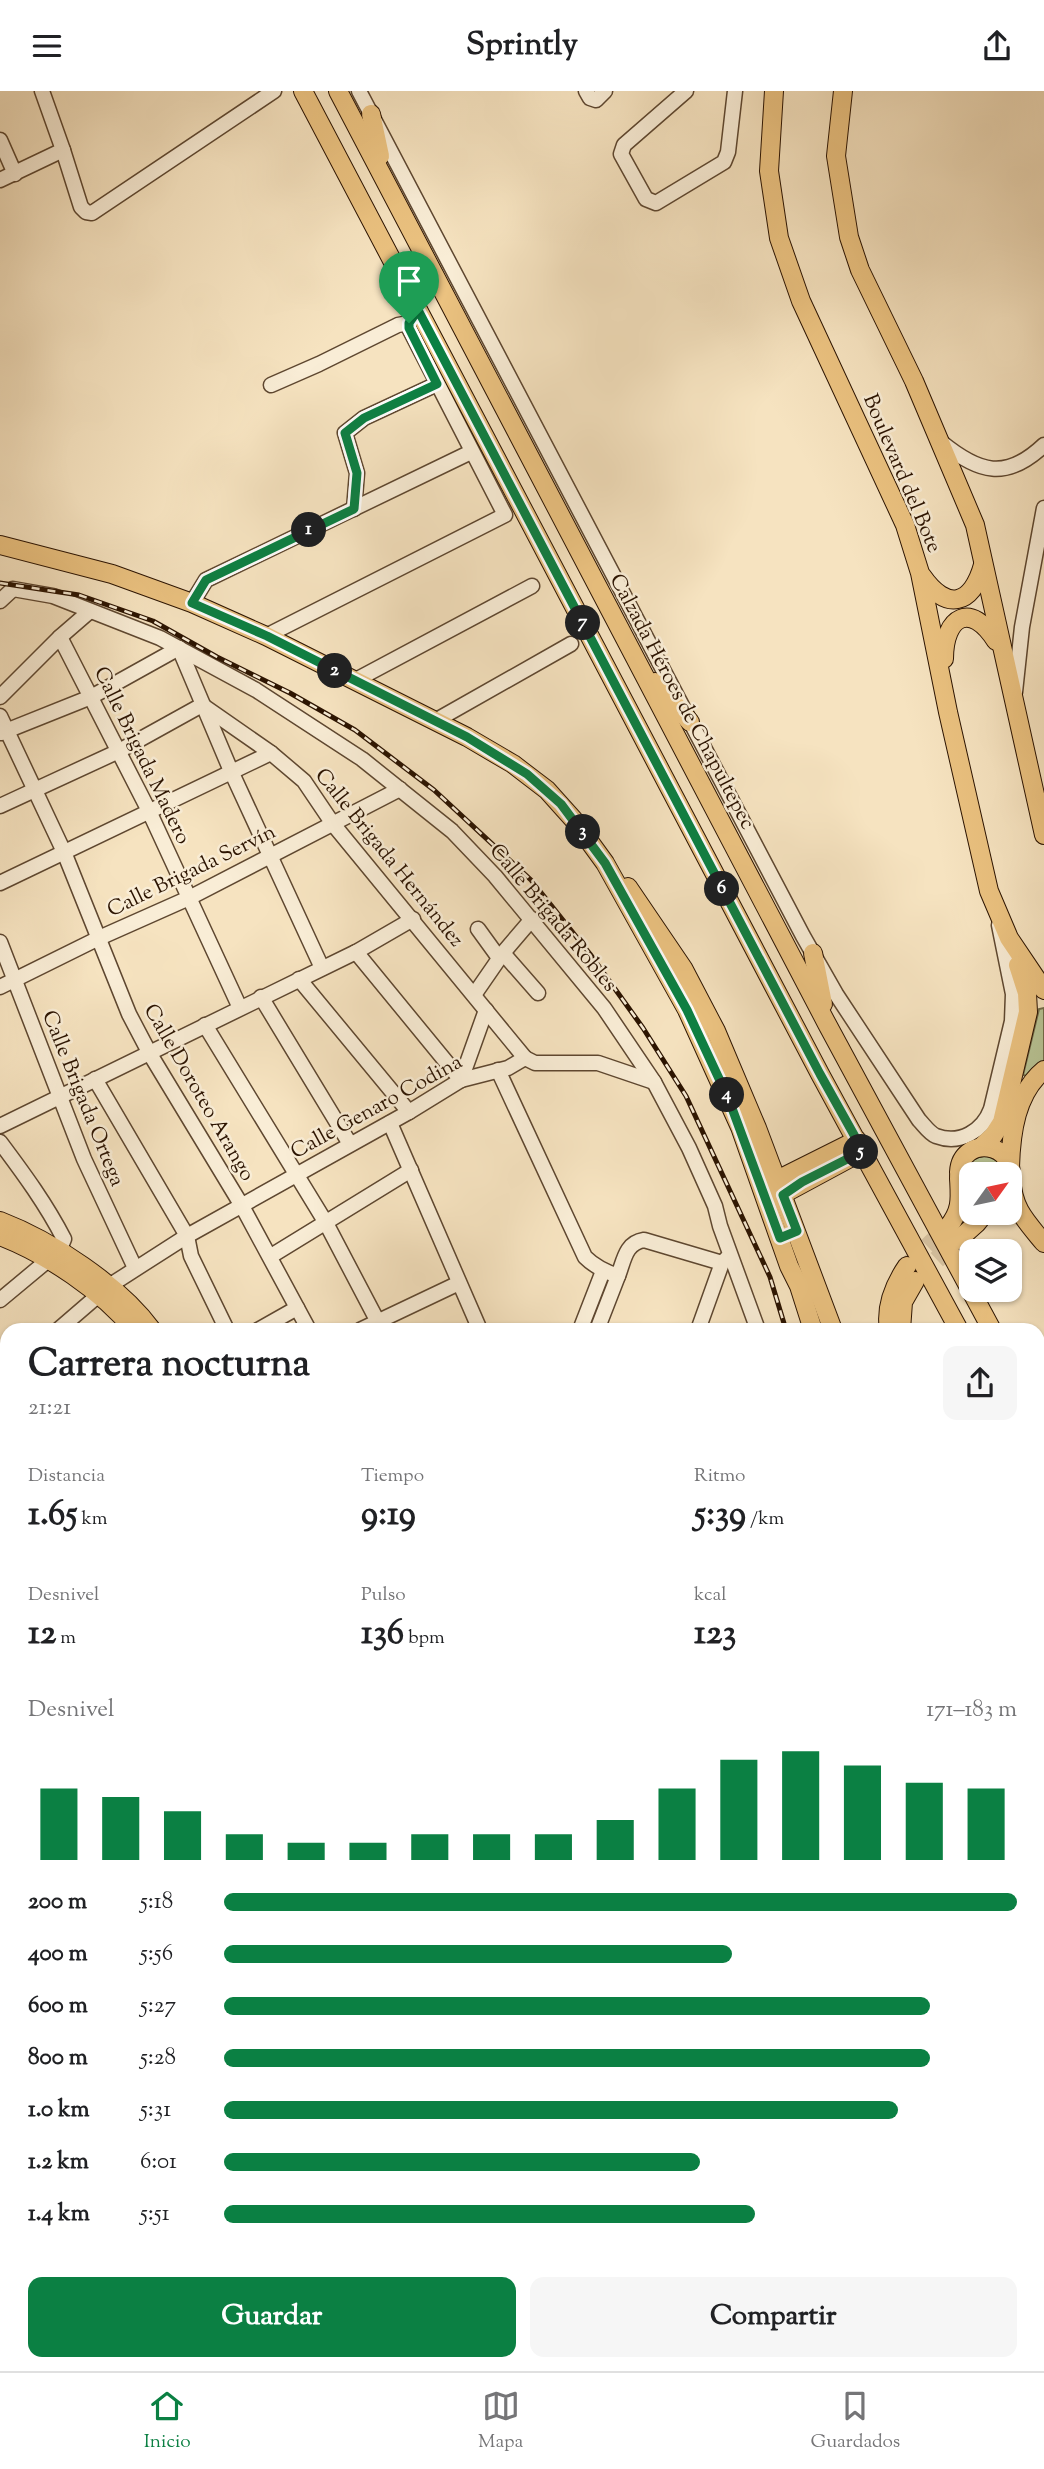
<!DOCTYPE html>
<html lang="es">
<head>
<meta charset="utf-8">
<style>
  :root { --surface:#fff; --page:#f6f6f6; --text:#202124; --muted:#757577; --line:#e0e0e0; --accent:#0b8043 }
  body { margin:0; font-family:"Sorts Mill Goudy",serif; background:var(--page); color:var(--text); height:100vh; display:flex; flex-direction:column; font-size:26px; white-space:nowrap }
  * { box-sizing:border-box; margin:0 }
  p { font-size:23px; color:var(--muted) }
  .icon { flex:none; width:38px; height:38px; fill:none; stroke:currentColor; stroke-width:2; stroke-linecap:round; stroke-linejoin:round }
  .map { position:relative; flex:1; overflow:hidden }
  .drawer { position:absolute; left:0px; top:1232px; width:1045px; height:1048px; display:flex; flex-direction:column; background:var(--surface); border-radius:21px 21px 0 0; box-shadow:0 2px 5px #0004 }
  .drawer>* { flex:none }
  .needle { width:46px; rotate:57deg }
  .buttons { position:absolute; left:959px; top:1071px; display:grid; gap:14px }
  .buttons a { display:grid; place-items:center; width:63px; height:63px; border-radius:14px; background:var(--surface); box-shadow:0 2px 5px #0004; font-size:35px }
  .pin { position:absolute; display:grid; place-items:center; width:60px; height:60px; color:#fff; margin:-72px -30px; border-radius:50% 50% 50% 0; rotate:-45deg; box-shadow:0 0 7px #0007 }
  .pin .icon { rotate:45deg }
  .km { position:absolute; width:35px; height:35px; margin:-18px; border-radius:50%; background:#222; color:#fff; font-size:19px; line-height:35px; text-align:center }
  .round { display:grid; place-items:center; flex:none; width:74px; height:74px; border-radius:14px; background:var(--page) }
  .head { display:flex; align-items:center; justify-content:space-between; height:119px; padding:0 28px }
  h1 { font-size:38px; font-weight:700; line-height:52px }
  .stats { display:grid; grid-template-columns:repeat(3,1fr); gap:10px; height:119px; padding:7px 28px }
  .stats div { display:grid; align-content:center }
  .stats b { font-size:35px; font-weight:700 }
  .stats small { font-size:19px; font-weight:400 }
  .stats p { font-size:19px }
  .chart { height:196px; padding:14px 28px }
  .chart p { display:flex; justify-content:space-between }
  .chart svg { width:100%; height:126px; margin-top:7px; stroke:var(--accent); stroke-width:6 }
  .action { display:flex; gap:14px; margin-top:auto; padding:14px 28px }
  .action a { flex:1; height:80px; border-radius:14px; background:var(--accent); color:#fff; font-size:28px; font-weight:700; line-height:80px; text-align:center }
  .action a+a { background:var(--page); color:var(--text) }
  ul { padding:0 28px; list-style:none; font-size:23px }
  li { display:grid; grid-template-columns:112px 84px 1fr; align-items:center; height:52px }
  li i { height:18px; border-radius:9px; background:var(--accent) }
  header { display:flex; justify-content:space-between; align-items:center; height:91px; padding:0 28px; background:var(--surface); font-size:32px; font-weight:700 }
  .tab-bar { display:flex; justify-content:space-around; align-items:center; height:98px; border-top:2px solid var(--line); background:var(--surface); font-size:19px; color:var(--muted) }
  .tab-bar a { display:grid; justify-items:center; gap:4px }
  .tab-bar .current { color:var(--accent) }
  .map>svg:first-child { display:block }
</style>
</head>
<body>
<header><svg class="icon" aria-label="menu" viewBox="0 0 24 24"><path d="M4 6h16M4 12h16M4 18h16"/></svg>Sprintly<svg class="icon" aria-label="share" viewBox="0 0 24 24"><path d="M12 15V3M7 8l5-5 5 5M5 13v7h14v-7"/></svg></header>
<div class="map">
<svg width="1044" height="2280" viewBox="0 0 1044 2280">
  <rect width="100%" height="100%" fill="#f6e3c0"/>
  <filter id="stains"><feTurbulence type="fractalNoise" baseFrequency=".00286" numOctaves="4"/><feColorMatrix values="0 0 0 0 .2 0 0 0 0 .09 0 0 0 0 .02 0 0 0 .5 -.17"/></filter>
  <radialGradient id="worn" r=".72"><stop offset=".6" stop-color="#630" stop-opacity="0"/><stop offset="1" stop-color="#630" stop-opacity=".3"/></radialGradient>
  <g fill="#b8c495" stroke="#726c4a" stroke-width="2">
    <polygon points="1044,917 1044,974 1027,985 1023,984 1039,918"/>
    <polygon points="987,1064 998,1070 1004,1083 971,1083 971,1096 967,1090 967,1077 975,1067"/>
    <polygon points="1038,1443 1044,1452 1044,1638 1038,1639"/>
  </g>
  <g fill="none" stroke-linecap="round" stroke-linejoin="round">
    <g stroke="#d8c4a3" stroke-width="18" stroke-dasharray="18 9" stroke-linecap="butt">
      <polyline points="908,1174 948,1136"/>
      <polyline points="917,1187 958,1149"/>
    </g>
    <defs>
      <g id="minor">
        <path d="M 359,0 L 803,845 L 836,903 L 919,1029 C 924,1034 929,1042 936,1045 C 960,1054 983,1040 991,1018 L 1012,930 L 1013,903 L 999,834"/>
        <polyline points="586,0 590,7 596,9 605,0"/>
        <polyline points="686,0 624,54 621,63 646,108 656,112 724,71 728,61 735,0"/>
        <polyline points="0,49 15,83"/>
        <polyline points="63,59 81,116 86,121 92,122 274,0"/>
        <polyline points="0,89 63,59 42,0"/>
        <polyline points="271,294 319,273 398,234 409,232"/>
        <path d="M 941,351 C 979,382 1006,390 1044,354"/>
        <polyline points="354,418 357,382 345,342 364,327 437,293"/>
        <polyline points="0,510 13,498 53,505 160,547 256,599 362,668 452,740 495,785 604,917 654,991 689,1057 715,1115 720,1135 758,1239"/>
        <polyline points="192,512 206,489 471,361"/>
        <polyline points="266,545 505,424 409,237 409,232 418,219"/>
        <polyline points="60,546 149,720 240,917"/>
        <polyline points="179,557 231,680 322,877"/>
        <polyline points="354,590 532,495"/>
        <polyline points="1015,601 1022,536 1044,417"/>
        <polyline points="0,606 60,546 90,520"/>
        <polyline points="0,625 64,761 129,923 150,963 242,1115 309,1239"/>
        <polyline points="435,630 571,553"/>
        <polyline points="1,642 91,606 179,557"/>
        <polyline points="0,715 119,660 202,614 271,662 304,690 333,733 525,967"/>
        <polyline points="0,792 271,662"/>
        <polyline points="478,838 499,867"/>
        <polyline points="0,851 84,1068 135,1177"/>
        <polyline points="356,861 461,989"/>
        <polyline points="503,862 538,902"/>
        <polyline points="299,888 409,1021"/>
        <polyline points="0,896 99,847 189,807 400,698"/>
        <polyline points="474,904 503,862 532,828"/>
        <polyline points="261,906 350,1053"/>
        <polyline points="205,934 326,1132 378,1231"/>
        <path d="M 498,979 L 585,1166 C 595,1176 606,1181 618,1185 C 624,1170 625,1152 644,1149 L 722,1172"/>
        <polyline points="95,988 187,1145 191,1165 227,1239"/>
        <polyline points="461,989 486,919"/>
        <polyline points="390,1032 480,1239"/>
        <polyline points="0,1035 356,861 413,828"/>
        <path d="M 0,1051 C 24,1083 46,1113 64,1148 L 59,1160 L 0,1209"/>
        <polyline points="271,1165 411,1079"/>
        <polyline points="58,1239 109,1195 187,1145 409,1021 461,989 508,977 525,967 535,972 598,972 654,991"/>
        <polyline points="258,1239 297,1217"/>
        <polyline points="360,1239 459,1192"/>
        <polyline points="580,1239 603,1180"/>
        <polyline points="597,1239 618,1185"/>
        <polyline points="698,1239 722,1172 727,1167"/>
        <polyline points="0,1289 7,1283"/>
        <polyline points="0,1366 7,1360"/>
        <polyline points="0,1395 7,1403"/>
        <polyline points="0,1446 7,1440"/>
        <polyline points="0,1578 7,1585"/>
        <polyline points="0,1620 7,1612"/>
        <polyline points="0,1670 7,1670"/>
        <polyline points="1038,1683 1044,1683"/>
        <polyline points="0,1731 7,1731"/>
        <polyline points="1038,1744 1044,1744"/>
        <polyline points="0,1792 7,1792"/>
        <polyline points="1038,1823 1044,1822"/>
        <polyline points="1038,1840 1044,1883"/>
        <polyline points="0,1850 7,1850"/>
        <polyline points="0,1911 7,1911"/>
        <polyline points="1038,1945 1044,1945"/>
        <polyline points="0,1971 7,1971"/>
        <polyline points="0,1989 7,1989"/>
        <polyline points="0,2053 7,2053"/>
        <polyline points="1038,2078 1044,2077"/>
        <polyline points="0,2132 7,2112"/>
        <polyline points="0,2248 7,2230"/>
        <polyline points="891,2273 917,2280"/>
        <polyline points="1003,2273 1003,2280"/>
        <polyline points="81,2280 88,2273"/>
        <polyline points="260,2280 270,2273"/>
        <polyline points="423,2280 441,2273"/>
        <polyline points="526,2280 527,2273"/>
        <polyline points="542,2280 543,2273"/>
        <polyline points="708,2280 710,2273"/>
      </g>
      <g id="major">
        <polyline points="303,0 820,983 959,1239"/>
        <polyline points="338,0 827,933 992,1239"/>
        <polyline points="774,0 769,80 779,147 801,210 905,434 920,482 948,621 989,800 1009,847 1044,899"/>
        <polyline points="843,0 836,65 849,146 860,179 914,290 975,434 1044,744"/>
        <polyline points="371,23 380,65"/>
        <polyline points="0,454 112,483 192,512 266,545 467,646 513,673 547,699 573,728 605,772 687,919 740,1036 789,1175 799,1195 813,1239"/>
        <path d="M 922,485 C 947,521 972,514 983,474"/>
        <path d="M 944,568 C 944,525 971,510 996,550"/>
        <polyline points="655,591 690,631"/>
        <polyline points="628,796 683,877 716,940 757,1037 833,1239"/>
        <polyline points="813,862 823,913"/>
        <polyline points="981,1056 993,1045 1002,1031 1028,921 1027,902 1018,874"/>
        <path d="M 1010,1076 C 1011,1042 1016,1002 1044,979"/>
        <path d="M 1011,1087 C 1013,1118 1025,1129 1044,1152"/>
        <polyline points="769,1093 857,1049"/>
        <path d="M 971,1104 C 963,1099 959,1091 959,1081 C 961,1044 1018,1050 1010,1090"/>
        <polyline points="774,1108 863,1060"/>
        <path d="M 0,1130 C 52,1150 119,1194 152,1239"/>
        <path d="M 948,1136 C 962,1119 960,1107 959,1087"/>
        <path d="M 0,1145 C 47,1163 102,1200 134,1239"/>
        <polyline points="958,1149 977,1132 985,1122"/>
        <path d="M 889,1239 C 885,1215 894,1194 907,1175"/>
        <polyline points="901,1239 903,1211 915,1190"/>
        <polyline points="1038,1324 1044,1336"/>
        <polyline points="1038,1385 1044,1397"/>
        <polyline points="1038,1423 1044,1428"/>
        <polyline points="975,2273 977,2280"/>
        <polyline points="930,2280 931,2273"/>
      </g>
    </defs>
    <use href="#minor" stroke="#5e4730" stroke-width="17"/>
    <use href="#major" stroke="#2b1300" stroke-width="20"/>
    <use href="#minor" stroke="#f9edd6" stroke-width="14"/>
    <use href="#major" stroke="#ebc280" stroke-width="18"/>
    <defs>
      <g id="rail">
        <polyline points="0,492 79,504 153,530 217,566 290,602 355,639 434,699 531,789 590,863 643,937 686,1005 770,1186 786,1239"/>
        <polyline points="119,2280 127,2273"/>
      </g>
    </defs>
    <use href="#rail" stroke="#2b1300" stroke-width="5"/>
    <use href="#rail" stroke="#f9edd6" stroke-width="2.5" stroke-dasharray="8" stroke-linecap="butt"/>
  </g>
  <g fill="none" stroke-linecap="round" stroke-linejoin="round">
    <defs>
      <polygon id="route" points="418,219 820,983 863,1060 802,1091 783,1104 797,1140 780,1147 729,1009 687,919 605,772 561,713 527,683 467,646 267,545 192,512 206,489 354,418 357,382 345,342 364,327 437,293 409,237 409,232"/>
    </defs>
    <use href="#route" stroke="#fff" stroke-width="14"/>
    <use href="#route" stroke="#0b8043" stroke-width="9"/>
  </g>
  <g text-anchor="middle" stroke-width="5" stroke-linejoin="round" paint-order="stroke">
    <g font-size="21" fill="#2b1300" stroke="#f9edd6">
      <text transform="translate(903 382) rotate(67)" y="7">Boulevard del Bote</text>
      <text transform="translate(683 610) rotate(62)" y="7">Calzada Héroes de Chapultepec</text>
      <text transform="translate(143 664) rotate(64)" y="7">Calle Brigada Madero</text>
      <text transform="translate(390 766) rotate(51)" y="7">Calle Brigada Hernández</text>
      <text transform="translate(191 779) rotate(-26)" y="7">Calle Brigada Servín</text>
      <text transform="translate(554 826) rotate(50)" y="7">Calle Brigada Robles</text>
      <text transform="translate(200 1001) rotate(60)" y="7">Calle Doroteo Arango</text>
      <text transform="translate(84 1007) rotate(68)" y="7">Calle Brigada Ortega</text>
      <text transform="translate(376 1015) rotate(-29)" y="7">Calle Genaro Codina</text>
    </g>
  </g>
  <rect width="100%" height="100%" filter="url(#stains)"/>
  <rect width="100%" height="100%" fill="url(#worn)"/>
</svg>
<div class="buttons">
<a><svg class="needle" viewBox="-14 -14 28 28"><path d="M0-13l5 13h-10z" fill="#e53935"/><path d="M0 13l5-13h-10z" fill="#757577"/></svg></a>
<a><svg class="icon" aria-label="layers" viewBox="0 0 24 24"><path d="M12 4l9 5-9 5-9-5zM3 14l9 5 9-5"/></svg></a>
</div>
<div class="pin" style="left:409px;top:232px;background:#1e9e55"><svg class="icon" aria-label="arrive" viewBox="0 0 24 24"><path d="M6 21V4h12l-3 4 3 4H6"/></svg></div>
<b class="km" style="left:309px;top:439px">1</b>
<b class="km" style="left:335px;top:580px">2</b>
<b class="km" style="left:583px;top:741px">3</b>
<b class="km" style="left:727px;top:1004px">4</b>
<b class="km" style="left:861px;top:1061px">5</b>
<b class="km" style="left:722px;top:798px">6</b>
<b class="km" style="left:583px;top:532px">7</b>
<section class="drawer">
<div class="head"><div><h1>Carrera nocturna</h1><p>21:21</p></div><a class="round"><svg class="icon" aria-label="share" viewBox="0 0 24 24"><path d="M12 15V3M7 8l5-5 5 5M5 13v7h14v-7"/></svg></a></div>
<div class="stats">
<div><p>Distancia</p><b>1.65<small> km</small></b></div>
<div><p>Tiempo</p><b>9:19</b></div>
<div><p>Ritmo</p><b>5:39<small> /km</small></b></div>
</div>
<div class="stats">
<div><p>Desnivel</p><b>12<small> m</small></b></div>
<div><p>Pulso</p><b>136<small> bpm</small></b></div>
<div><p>kcal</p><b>123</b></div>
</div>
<div class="chart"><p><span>Desnivel</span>171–183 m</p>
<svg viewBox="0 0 160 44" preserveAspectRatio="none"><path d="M5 44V19M15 44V22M25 44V27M35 44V35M45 44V38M55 44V38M65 44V35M75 44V35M85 44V35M95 44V30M105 44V19M115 44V9M125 44V6M135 44V11M145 44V17M155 44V19"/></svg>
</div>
<ul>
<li><b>200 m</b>5:18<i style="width:100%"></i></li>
<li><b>400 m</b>5:56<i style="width:64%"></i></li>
<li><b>600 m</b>5:27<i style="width:89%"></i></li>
<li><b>800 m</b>5:28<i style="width:89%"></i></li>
<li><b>1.0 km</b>5:31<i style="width:85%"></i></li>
<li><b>1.2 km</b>6:01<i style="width:60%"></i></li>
<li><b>1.4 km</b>5:51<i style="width:67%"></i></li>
</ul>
<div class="action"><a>Guardar</a><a>Compartir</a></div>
</section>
</div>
<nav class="tab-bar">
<a class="current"><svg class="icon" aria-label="home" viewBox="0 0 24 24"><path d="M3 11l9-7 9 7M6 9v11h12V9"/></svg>Inicio</a>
<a><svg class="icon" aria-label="map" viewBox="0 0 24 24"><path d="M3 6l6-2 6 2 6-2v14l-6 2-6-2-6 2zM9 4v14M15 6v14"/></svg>Mapa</a>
<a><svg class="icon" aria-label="saved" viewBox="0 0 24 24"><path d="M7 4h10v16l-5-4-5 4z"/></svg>Guardados</a>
</nav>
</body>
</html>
